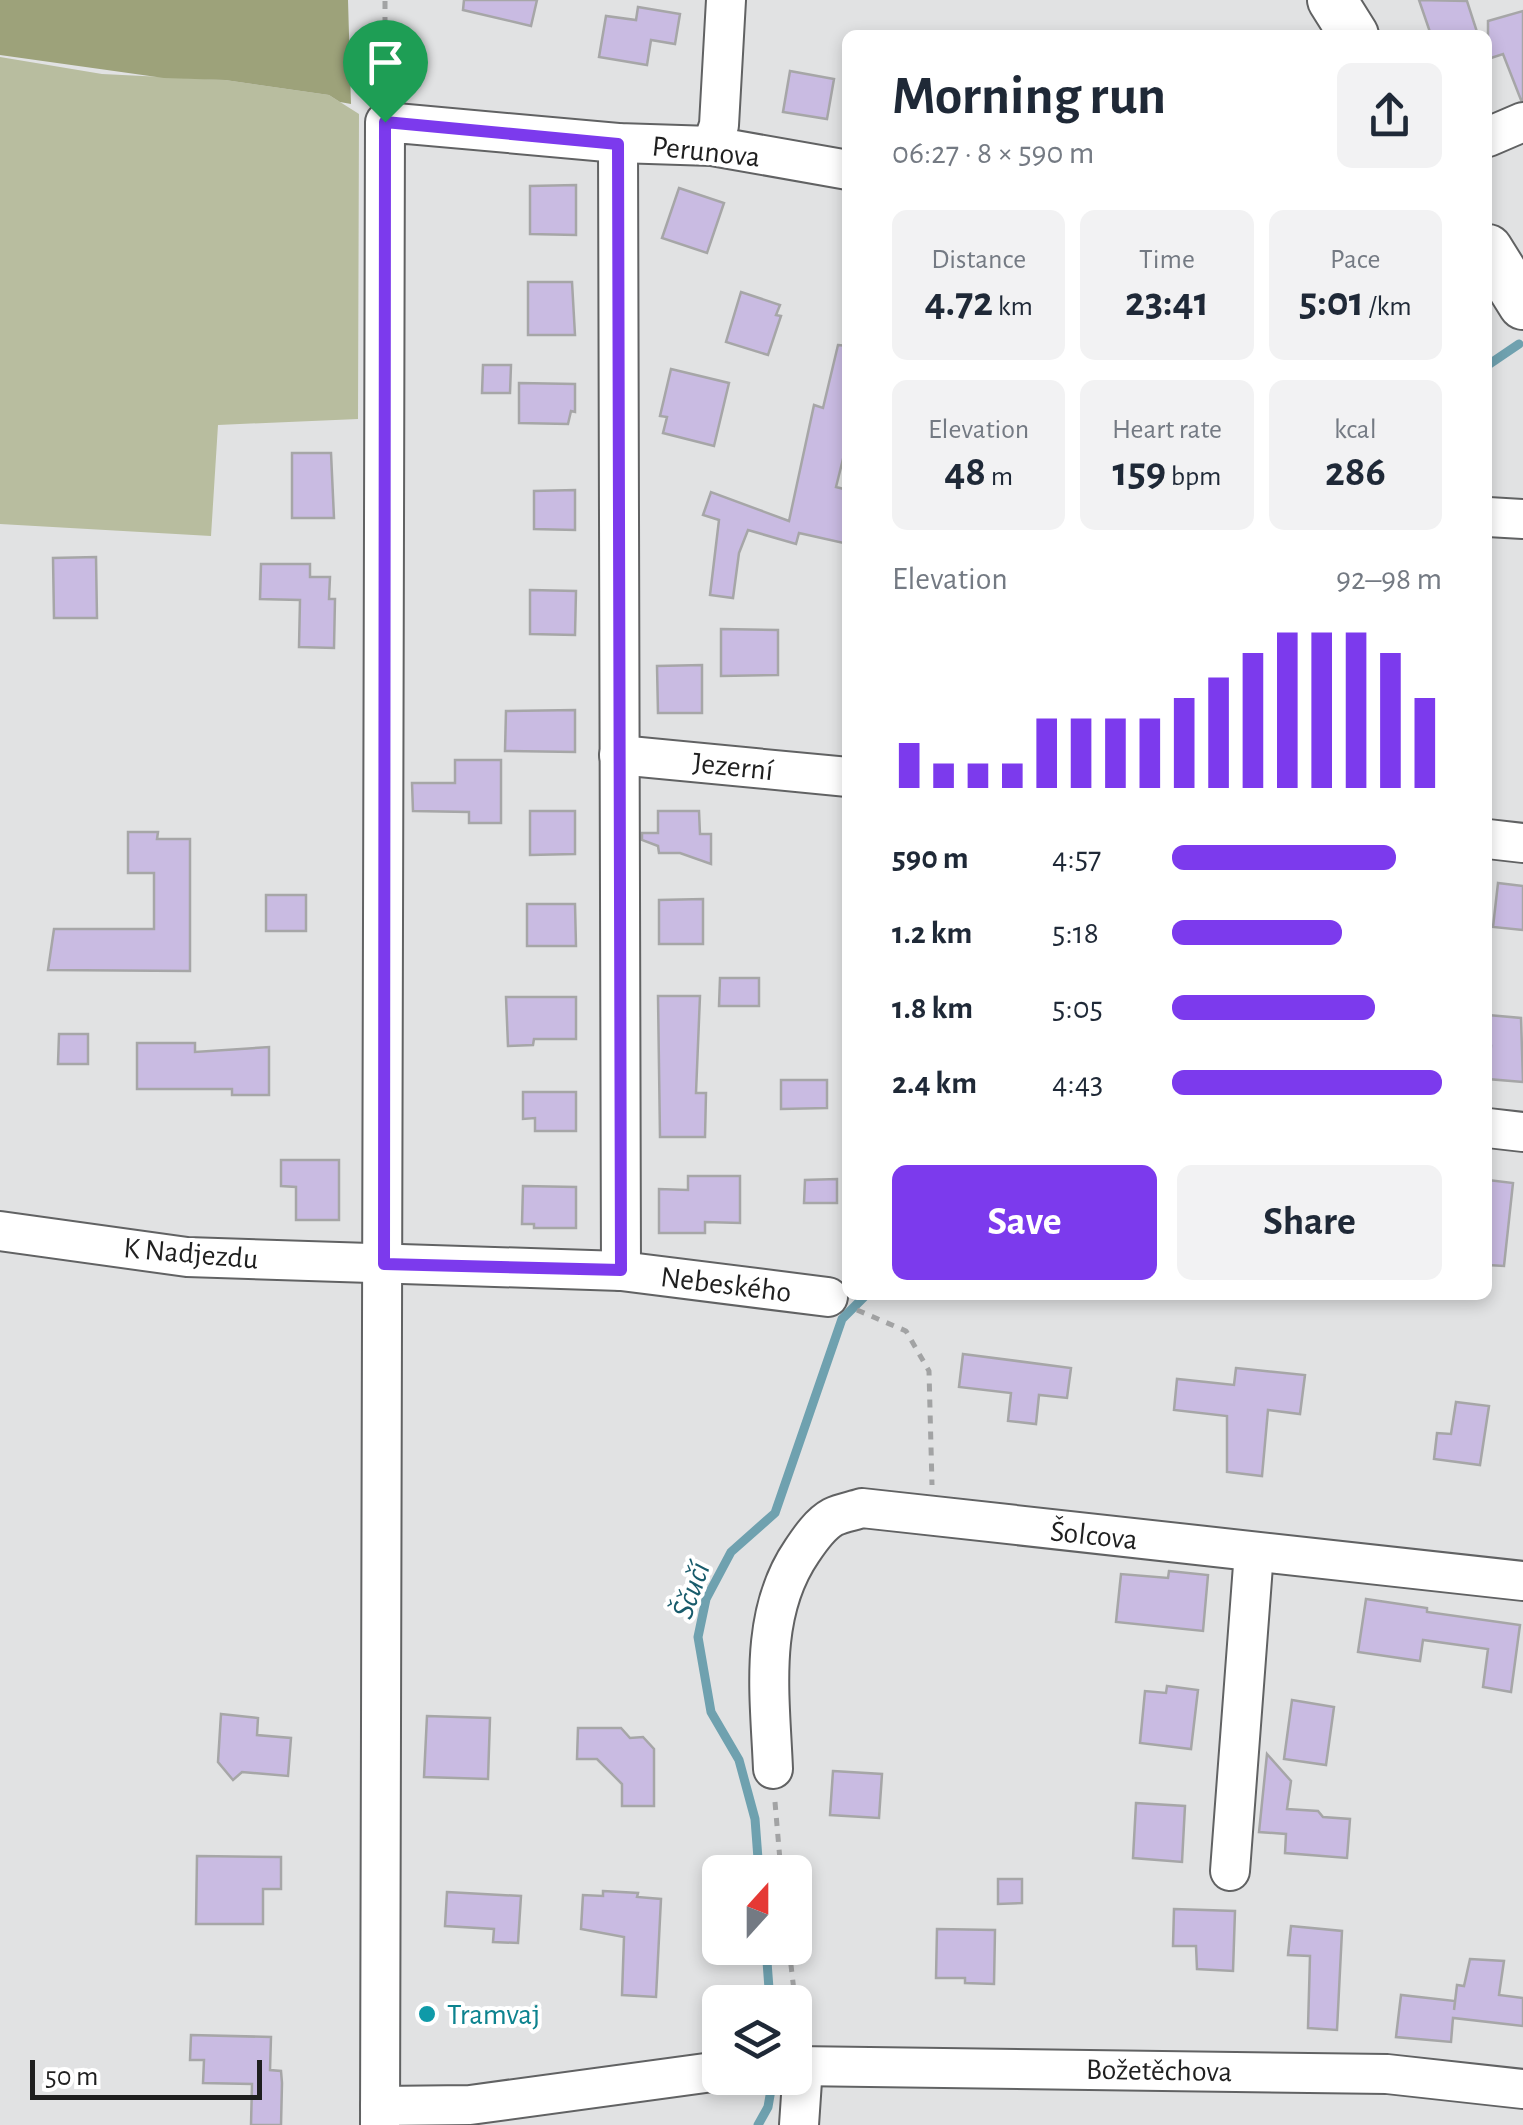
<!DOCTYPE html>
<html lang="en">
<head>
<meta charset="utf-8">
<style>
  :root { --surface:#fff; --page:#f2f2f3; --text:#1f2937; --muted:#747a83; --accent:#7c3aed }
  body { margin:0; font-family:"Alegreya Sans",sans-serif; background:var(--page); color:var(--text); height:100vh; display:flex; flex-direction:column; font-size:38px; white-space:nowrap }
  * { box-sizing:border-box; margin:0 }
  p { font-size:32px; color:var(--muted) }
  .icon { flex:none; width:55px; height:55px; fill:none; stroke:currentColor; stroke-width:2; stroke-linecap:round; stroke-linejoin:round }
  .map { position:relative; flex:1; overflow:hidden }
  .panel { position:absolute; left:842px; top:30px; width:650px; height:1270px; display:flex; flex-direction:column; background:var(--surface); border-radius:15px; box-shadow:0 5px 15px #0003 }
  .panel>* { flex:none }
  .needle { width:65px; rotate:21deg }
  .tools { position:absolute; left:702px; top:1855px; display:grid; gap:20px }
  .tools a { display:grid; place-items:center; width:110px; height:110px; border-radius:15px; background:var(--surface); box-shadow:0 5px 15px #0003; font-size:50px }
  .scale { position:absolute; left:30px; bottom:25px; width:232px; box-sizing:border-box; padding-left:10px; border:5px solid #1f1f1f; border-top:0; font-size:28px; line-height:35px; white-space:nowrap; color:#1f1f1f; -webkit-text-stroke:8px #fff; paint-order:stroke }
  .pin { position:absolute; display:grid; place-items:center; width:85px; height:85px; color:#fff; margin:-102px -42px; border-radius:50% 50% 50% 0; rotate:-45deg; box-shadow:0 0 10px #0007 }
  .pin .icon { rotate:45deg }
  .round { display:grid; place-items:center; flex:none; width:105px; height:105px; border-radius:15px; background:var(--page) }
  .head { display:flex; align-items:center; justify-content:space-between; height:170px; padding:0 50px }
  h1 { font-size:55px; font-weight:700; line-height:75px }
  .stats { display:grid; grid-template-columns:repeat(3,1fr); gap:15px; height:170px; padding:10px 50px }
  .stats div { display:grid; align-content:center; border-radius:15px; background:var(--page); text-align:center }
  .stats b { font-size:42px; font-weight:700 }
  .stats small { font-size:28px; font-weight:400 }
  .stats p { font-size:28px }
  .chart { height:280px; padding:20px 50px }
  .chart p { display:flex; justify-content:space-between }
  .chart svg { width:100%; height:180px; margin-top:10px; stroke:var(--accent); stroke-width:6 }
  .button { display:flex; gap:20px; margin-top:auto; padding:20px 50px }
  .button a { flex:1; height:115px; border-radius:15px; background:var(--accent); color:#fff; font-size:40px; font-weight:700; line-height:115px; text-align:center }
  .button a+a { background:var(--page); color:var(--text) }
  ul { padding:0 50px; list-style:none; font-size:32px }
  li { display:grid; grid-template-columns:160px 120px 1fr; align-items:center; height:75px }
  li i { height:25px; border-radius:12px; background:var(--accent) }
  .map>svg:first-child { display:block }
</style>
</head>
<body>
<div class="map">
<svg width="1523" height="2125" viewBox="0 0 1523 2125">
  <rect width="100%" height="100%" fill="#e1e2e3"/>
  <polygon fill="#b8bd9f" points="0,57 102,74 225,80 329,95 359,114 358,419 218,425 211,536 0,524"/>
  <polygon fill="#9da27a" points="0,0 348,0 351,104 340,102 329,95 225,80 164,78 0,55"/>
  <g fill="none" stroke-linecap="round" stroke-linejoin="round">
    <g stroke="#6fa1af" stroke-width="9">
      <polyline points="1488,365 1519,344"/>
      <polyline points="759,1872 755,1819 739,1760 711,1712 698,1637 706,1599 731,1552 775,1513 842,1319 866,1295"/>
      <polyline points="766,1948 770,2002"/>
      <polyline points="758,2125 768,2107 773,2078"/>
    </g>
  </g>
  <g fill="#c9bbe2" stroke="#a6a6a7" stroke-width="2.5">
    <polygon points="464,0 537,0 531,26 463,10"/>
    <polygon points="1419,0 1467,1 1478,35 1431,35"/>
    <polygon points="638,7 680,14 675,44 651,40 647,65 599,57 606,16 636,20"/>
    <polygon points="1523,11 1523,100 1521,100 1503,54 1488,59 1488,21"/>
    <polygon points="790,71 834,79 827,119 783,112"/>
    <polygon points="576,185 576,235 530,234 530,186"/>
    <polygon points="679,188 724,203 707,253 662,238"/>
    <polygon points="528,282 572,282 575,335 528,335"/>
    <polygon points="741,292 780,305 776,315 781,316 768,355 726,342"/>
    <polygon points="838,345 848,346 848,439 836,487 848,490 848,544 799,533 796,544 748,530 739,553 733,598 710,595 719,520 703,515 711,492 789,521 814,405 823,408"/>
    <polygon points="483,365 511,365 510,393 482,393"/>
    <polygon points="671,369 729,383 714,446 663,433 667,417 660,416"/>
    <polygon points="519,383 575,384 575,412 571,411 568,424 519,423"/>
    <polygon points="292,453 331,453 334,518 292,518"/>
    <polygon points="575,490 575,530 534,529 534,491"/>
    <polygon points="96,557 97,618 54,618 53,558"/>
    <polygon points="261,564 310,564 310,577 330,577 329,599 335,599 334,648 299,647 300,600 260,599"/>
    <polygon points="530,590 576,591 575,635 530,634"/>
    <polygon points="721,629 778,630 778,675 721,676"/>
    <polygon points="702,665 702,713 658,713 657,666"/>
    <polygon points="575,710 575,752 505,751 506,711"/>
    <polygon points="455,760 501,760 501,823 469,823 469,812 413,811 412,783 455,783"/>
    <polygon points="530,811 575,811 575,854 530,855"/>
    <polygon points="658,811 699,811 700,834 711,834 711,864 680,853 659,853 658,846 642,840 642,833 658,833"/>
    <polygon points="128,832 158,832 157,839 190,839 190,971 48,970 54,929 154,929 154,873 128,873"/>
    <polygon points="1498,883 1523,886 1523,930 1493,927"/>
    <rect x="266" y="895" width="40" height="36"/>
    <polygon points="703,899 703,944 659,944 659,900"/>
    <polygon points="527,904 575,904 576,946 527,946"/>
    <polygon points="720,978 759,978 759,1006 719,1006"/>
    <polygon points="658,996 700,996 696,1093 706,1093 705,1137 660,1137"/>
    <polygon points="506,997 576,997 576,1039 534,1039 533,1045 508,1046"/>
    <polygon points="1488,1015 1521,1018 1523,1082 1488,1079 1491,1046 1488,1046"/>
    <polygon points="59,1034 88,1034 88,1064 58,1064"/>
    <polygon points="137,1043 195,1043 195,1052 269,1047 269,1095 232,1095 232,1089 137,1089"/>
    <polygon points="781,1080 827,1080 827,1108 781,1109"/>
    <polygon points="523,1092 576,1092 576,1131 535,1131 535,1118 523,1119"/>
    <polygon points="281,1160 339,1160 339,1220 296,1220 296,1187 281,1186"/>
    <polygon points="688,1176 740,1176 740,1223 705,1222 705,1233 659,1233 659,1189 688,1190"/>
    <polygon points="837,1179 837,1203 804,1203 805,1180"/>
    <polygon points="1488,1180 1513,1183 1504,1266 1488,1265"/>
    <polygon points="523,1186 576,1187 576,1228 534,1228 534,1224 522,1224"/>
    <polygon points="963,1354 1071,1368 1067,1398 1039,1395 1036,1424 1008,1421 1011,1393 959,1387"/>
    <polygon points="1236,1368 1305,1375 1300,1414 1268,1410 1262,1476 1227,1472 1227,1416 1174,1410 1177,1379 1234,1385"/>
    <polygon points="1456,1402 1489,1406 1480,1465 1434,1459 1437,1433 1451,1434"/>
    <polygon points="1169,1571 1208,1575 1203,1631 1116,1622 1121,1574 1168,1578"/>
    <polygon points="1366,1599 1427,1608 1427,1612 1520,1625 1511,1692 1483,1687 1488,1649 1423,1640 1420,1661 1358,1652"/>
    <polygon points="1167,1686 1198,1690 1191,1749 1140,1743 1145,1691 1166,1693"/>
    <polygon points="1292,1700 1334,1707 1326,1765 1284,1759"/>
    <polygon points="221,1714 258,1718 257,1735 291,1738 288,1776 242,1772 233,1780 218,1762"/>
    <polygon points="427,1716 490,1718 488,1779 424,1777"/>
    <polygon points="578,1728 621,1728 630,1738 643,1737 654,1749 654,1806 622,1806 622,1784 597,1759 577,1759"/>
    <polygon points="1267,1754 1291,1781 1287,1809 1318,1811 1323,1817 1350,1819 1347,1858 1285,1853 1286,1834 1259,1832"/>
    <polygon points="833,1771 882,1774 879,1818 830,1815"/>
    <polygon points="1136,1803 1185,1806 1182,1862 1133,1858"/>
    <polygon points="197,1856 281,1857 281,1889 263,1889 263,1924 196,1924"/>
    <polygon points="998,1879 1022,1879 1022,1903 998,1904"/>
    <polygon points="603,1891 638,1893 637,1897 661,1899 656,1997 622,1995 624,1937 581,1929 583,1895 603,1896"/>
    <polygon points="447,1892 521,1896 518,1943 493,1942 494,1929 445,1926"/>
    <polygon points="1174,1909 1235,1911 1233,1971 1197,1969 1196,1946 1173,1946"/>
    <polygon points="1291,1926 1342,1931 1337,2030 1308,2028 1310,1956 1288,1955"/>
    <polygon points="937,1929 995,1930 994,1984 965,1983 965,1978 936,1978"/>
    <polygon points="1470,1959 1504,1961 1499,1995 1523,1998 1523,2026 1453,2018 1451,2042 1396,2037 1401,1995 1455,2001 1454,2010 1457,1985 1464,1986"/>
    <polygon points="191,2035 271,2037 270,2070 281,2071 282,2083 281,2125 251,2125 252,2084 203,2083 204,2060 190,2060"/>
  </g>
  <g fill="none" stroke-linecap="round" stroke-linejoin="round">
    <defs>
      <g id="minor">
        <polyline points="1488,137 1523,122"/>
        <polyline points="618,143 621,1271"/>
        <polyline points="712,146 719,125 726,0"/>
        <polyline points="1488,517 1523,519"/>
        <polyline points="619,755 848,777"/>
        <polyline points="1488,839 1523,843"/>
        <polyline points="1488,1128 1523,1132"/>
        <polyline points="0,1231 187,1257 621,1271 828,1297"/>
        <path d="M 773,1769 C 770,1696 758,1615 802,1551 C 810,1539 820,1524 833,1517 C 841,1513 853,1511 862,1508 L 1523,1581"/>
        <polyline points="1230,1871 1254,1552"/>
        <polyline points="795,2066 1387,2074 1523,2089"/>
        <polyline points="380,2106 470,2105 720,2071"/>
        <polyline points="380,2125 385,122 618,143 712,146 848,170"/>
        <polyline points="799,2125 803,2066"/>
      </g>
      <g id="major">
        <polyline points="1332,0 1354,35"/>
        <polyline points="1488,249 1523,305"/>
      </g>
    </defs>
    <use href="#minor" stroke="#616263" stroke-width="42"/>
    <use href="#major" stroke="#616263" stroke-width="52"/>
    <g stroke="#a2a3a4" stroke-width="5" stroke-dasharray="8 8" stroke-linecap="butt">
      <polyline points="385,89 385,0"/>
      <polyline points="857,1310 906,1331 929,1371 932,1485"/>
      <polyline points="775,1802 781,1872"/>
      <polyline points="789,1948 799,2034"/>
    </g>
    <use href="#minor" stroke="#fff" stroke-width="38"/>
    <use href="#major" stroke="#fff" stroke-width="48"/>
  </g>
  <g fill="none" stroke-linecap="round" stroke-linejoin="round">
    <defs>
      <polygon id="route" points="385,122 618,144 621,1270 384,1264"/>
    </defs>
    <use href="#route" stroke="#fff" stroke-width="20"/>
    <use href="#route" stroke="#7c3aed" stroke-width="12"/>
  </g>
  <circle fill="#0f9aa8" stroke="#fff" stroke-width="4" cx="427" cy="2014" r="10"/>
  <g text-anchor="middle" stroke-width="8" stroke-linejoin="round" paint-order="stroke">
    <g font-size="30" fill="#1f1f1f" stroke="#fff">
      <text transform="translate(706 151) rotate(6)" y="10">Perunova</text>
      <text transform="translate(733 766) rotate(6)" y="10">Jezerní</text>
      <text transform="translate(191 1253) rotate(5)" y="10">K Nadjezdu</text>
      <text transform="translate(726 1284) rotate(7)" y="10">Nebeského</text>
      <text transform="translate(1094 1535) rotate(6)" y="10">Šolcova</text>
      <text transform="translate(1159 2070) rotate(1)" y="10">Božetěchova</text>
    </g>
    <g font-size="30" fill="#0d838f" stroke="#fff" text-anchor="start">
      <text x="447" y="2024">Tramvaj</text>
    </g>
    <g font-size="32" font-style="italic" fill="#185b6b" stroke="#fff">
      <text transform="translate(690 1590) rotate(-70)" y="11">Ščučí</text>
    </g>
  </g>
</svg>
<div class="tools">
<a><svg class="needle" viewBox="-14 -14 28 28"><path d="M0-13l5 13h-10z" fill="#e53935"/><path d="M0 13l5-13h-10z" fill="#747a83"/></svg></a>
<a><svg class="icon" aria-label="layers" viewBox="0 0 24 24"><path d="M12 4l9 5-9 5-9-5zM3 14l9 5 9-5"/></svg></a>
</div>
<div class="scale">50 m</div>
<div class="pin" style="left:385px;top:122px;background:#1e9e55"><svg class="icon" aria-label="arrive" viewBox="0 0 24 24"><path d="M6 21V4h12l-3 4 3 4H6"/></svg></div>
<section class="panel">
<div class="head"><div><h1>Morning run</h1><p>06:27 · 8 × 590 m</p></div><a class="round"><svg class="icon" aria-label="share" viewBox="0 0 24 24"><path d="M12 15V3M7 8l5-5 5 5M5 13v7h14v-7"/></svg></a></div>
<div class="stats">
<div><p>Distance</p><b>4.72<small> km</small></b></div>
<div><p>Time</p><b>23:41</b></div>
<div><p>Pace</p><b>5:01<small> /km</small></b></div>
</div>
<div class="stats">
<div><p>Elevation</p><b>48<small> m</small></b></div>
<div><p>Heart rate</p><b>159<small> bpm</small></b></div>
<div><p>kcal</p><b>286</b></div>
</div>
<div class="chart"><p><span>Elevation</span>92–98 m</p>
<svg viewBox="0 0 160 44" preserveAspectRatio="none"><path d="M5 44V33M15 44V38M25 44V38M35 44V38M45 44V27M55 44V27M65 44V27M75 44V27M85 44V22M95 44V17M105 44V11M115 44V6M125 44V6M135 44V6M145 44V11M155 44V22"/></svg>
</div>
<ul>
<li><b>590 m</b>4:57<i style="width:83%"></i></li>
<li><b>1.2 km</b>5:18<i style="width:63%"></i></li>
<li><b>1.8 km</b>5:05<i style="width:75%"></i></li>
<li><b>2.4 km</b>4:43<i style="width:100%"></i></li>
</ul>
<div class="button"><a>Save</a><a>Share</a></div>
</section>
</div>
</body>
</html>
